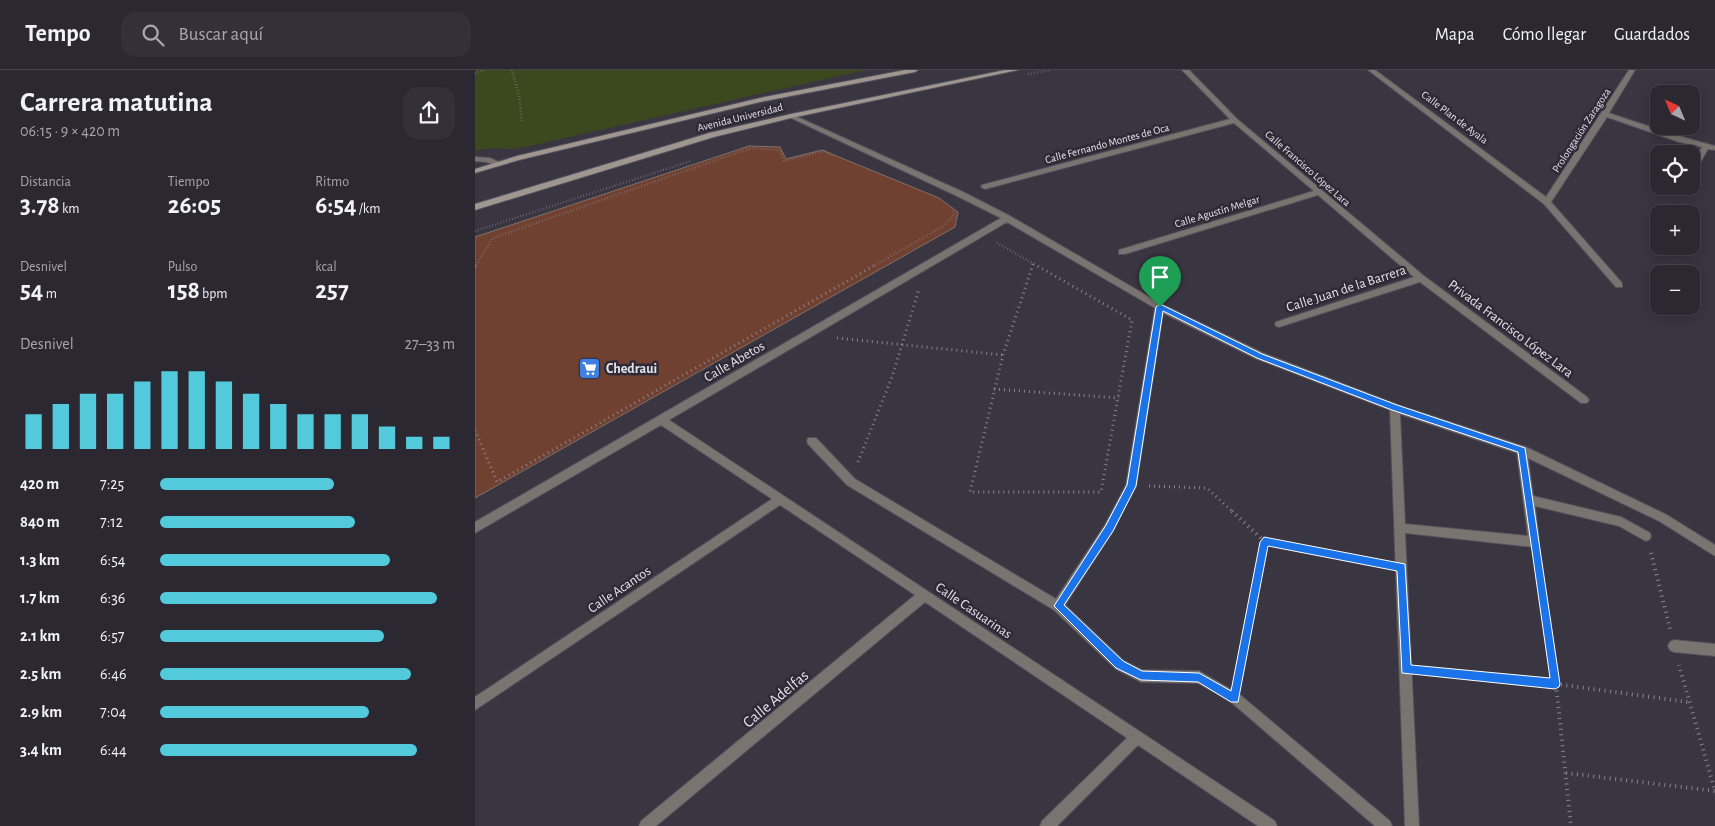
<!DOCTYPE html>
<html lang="es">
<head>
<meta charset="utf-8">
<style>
  :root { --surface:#2b2831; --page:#333039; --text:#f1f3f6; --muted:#a6a6ab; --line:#47444d; --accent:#53cadc }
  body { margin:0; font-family:"Alegreya Sans",sans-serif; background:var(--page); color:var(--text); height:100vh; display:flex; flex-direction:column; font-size:19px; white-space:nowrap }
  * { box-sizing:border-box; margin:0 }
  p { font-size:16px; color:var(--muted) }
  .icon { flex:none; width:28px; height:28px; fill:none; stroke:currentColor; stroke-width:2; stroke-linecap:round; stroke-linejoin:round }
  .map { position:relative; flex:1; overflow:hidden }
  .drawer { display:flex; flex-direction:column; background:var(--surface); width:475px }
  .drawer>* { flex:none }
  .needle { width:32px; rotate:316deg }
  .fabs { position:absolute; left:1175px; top:15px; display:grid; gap:10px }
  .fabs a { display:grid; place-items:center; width:50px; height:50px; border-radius:10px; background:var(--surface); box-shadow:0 2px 12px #0003,0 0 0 1px var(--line); font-size:25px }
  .pin { position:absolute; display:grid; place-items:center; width:42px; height:42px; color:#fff; margin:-51px -21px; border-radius:50% 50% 50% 0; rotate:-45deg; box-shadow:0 0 5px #0007 }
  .pin .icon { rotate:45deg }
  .round { display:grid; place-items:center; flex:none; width:52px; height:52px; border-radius:15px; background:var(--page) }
  .head { display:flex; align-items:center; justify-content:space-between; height:85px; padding:0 20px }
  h1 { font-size:28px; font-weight:600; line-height:38px }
  .figures { display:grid; grid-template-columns:repeat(3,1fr); gap:8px; height:85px; padding:5px 20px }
  .figures div { display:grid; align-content:center }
  .figures b { font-size:25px; font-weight:600 }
  .figures small { font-size:14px; font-weight:400 }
  .figures p { font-size:14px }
  .chart { height:140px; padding:10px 20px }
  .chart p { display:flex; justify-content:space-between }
  .chart svg { width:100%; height:90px; margin-top:5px; stroke:var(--accent); stroke-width:6 }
  ul { padding:0 20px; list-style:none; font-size:16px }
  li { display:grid; grid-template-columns:80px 60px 1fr; align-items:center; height:38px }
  li i { height:12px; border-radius:6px; background:var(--accent) }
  header { display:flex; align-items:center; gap:30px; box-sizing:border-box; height:70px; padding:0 25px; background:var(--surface); border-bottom:1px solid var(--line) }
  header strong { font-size:24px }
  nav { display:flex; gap:28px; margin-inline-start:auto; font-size:18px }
  .search { width:350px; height:45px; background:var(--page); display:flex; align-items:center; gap:12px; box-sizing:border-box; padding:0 18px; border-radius:15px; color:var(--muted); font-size:19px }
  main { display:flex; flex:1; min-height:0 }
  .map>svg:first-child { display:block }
</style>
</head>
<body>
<header>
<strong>Tempo</strong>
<div class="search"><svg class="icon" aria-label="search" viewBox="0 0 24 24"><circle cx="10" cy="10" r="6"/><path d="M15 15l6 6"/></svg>Buscar aquí</div>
<nav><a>Mapa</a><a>Cómo llegar</a><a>Guardados</a></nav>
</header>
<main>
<section class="drawer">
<div class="head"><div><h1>Carrera matutina</h1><p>06:15 · 9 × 420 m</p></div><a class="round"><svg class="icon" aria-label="share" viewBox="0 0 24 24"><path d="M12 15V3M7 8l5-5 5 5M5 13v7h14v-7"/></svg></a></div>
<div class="figures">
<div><p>Distancia</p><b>3.78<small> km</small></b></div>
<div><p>Tiempo</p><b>26:05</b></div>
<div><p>Ritmo</p><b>6:54<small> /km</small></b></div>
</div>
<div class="figures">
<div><p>Desnivel</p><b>54<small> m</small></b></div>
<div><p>Pulso</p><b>158<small> bpm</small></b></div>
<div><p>kcal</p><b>257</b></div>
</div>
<div class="chart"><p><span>Desnivel</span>27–33 m</p>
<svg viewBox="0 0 160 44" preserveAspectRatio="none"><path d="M5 44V27M15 44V22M25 44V17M35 44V17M45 44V11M55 44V6M65 44V6M75 44V11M85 44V17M95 44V22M105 44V27M115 44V27M125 44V27M135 44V33M145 44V38M155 44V38"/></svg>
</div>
<ul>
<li><b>420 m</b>7:25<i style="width:59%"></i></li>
<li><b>840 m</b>7:12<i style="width:66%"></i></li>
<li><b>1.3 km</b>6:54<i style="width:78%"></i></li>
<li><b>1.7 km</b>6:36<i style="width:94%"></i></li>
<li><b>2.1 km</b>6:57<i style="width:76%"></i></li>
<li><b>2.5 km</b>6:46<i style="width:85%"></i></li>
<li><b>2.9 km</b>7:04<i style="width:71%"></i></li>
<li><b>3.4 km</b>6:44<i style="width:87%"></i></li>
</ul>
</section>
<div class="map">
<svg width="1240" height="756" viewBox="0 0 1240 756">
  <rect width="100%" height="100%" fill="#393541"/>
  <polygon fill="#3c481e" points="0,0 391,0 41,79 13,78 0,81"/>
  <polygon fill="#704130" stroke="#80716b" points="274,76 305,77 311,89 347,80 464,128 483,142 480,157 0,428 0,167"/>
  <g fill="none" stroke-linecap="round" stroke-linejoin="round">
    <defs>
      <polygon id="service" points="0,87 15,88 28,94 24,96 11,92 0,91"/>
      <g id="minor">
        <polygon points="707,0 714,0 762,49 949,206 1112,327 1114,330 1112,333 1106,333 945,212 804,257 801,256 800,254 801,252 939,207 843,125 650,184 644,184 644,180 839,121 759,53 510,119 506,117 507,115 755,49"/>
        <path d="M 893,0 L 900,0 L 1071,127 L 1154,0 L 1160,0 L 1134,43 C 1169,55 1205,67 1240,76 L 1240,80 L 1233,79 L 1219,103 L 1216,103 L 1216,95 L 1227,77 L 1204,72 L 1132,47 L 1076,132 L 1147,213 L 1147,217 L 1141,217 L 1069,134 Z"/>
        <path d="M 316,44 L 488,122 L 535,146 L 688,235 L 788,283 L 923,335 L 1051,377 L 1192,445 L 1240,475 L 1240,486 L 1184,451 L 1053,388 L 1058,426 L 1146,447 L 1175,463 L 1176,466 L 1175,469 L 1171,471 L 1167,469 L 1144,456 L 1060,436 L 1064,472 L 1063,476 L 1059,477 L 930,463 L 944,756 L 930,756 L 915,340 L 782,289 L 688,243 L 661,416 L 638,461 L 590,535 L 649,591 L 667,600 L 724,601 L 764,624 L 915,751 L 917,756 L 900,756 L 756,632 L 723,613 L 666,612 L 641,599 L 579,540 L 372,415 L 333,374 L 332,371 L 333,368 L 341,368 L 380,409 L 581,529 L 630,455 L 651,415 L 680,238 L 532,152 L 194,350 L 800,751 L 802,756 L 783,756 L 663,675 L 582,756 L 565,756 L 567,751 L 652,668 L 450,532 L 181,756 L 164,756 L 166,751 L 440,525 L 305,435 L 0,640 L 0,627 L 297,429 L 186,355 L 0,463 L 0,452 L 526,148 L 482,126 L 314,47 L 313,46 ZM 925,344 L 1042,383 L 1053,466 L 930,454 Z"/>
        <polygon points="1199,570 1240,574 1240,586 1199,582 1195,580 1193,576 1195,572"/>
      </g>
      <g id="secondary">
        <polygon points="430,0 443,0 440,2 285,32 44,90 0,103 0,99 42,86 285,28"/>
        <polygon points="530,0 543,0 316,48 239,67 0,140 0,134 234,63 316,44"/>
      </g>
    </defs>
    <use href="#service" stroke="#54515c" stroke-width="2"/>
    <use href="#minor" stroke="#54515c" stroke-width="2"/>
    <use href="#secondary" stroke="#54515c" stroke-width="2"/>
    <g stroke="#87848e" stroke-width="2.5" stroke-dasharray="0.5 2.5" stroke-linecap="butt">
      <polyline points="37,0 44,25 47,51"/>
      <polyline points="0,3 9,0"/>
      <polyline points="553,4 576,0"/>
      <polyline points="0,161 216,91"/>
      <polyline points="522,173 561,195"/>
      <polyline points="1,195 18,168 276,78 305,80 309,91 349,81 359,86"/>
      <polyline points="400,195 469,156 480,144 476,139"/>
    </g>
    <g stroke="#87848e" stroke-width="3" stroke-dasharray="1 4" stroke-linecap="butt">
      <polyline points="558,194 528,285 495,422 626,422 657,250 559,194"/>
      <polyline points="0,197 2,194"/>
      <polyline points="362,268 528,285"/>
      <polyline points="519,319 644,328"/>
      <polyline points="0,360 22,412 402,194"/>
      <polyline points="383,392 417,307 444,219"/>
      <polyline points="674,416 732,418 759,443"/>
    </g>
    <g stroke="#87848e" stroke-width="4" stroke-dasharray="1 4.5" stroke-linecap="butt">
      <polyline points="757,441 789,471 908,494"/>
      <polyline points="1176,483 1195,559"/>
      <polyline points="1062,490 1081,614 1096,756"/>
      <polyline points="949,602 1081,614 1213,632"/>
      <polyline points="763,608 789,471"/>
      <polyline points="1091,703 1240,721 1204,595"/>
    </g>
    <use href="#service" fill="#7a7470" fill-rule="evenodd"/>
    <use href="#minor" fill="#7a7470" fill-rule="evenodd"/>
    <use href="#secondary" fill="#a09690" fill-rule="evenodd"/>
  </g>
  <path fill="#1a73e8" stroke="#fff" fill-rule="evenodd" d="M 685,234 L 787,284 L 922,335 L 1050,378 L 1085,614 L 1084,617 L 1080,619 L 927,603 L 922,501 L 793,476 L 763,632 L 756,632 L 723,612 L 666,610 L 641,598 L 579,536 L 631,455 L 652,415 L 681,237 ZM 688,241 L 782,288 L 917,340 L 1043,382 L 1075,608 L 936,595 L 930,494 L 789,467 L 785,472 L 756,621 L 724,603 L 667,601 L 648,591 L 589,535 L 638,461 L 661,416 Z"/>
  <defs>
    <symbol id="supermarket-square" viewBox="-11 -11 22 22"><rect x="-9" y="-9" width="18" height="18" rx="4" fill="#3f7fe0" stroke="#2e2b37"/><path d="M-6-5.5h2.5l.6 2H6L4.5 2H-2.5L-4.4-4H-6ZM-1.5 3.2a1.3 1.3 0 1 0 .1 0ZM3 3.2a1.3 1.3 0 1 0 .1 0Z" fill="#fff"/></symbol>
  </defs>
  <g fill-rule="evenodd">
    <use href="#supermarket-square" x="102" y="286" width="25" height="25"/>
  </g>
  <g text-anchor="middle" stroke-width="5" stroke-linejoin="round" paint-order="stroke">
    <g font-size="11" fill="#e4e2ea" stroke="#2e2b37">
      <text transform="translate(265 47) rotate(-14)" y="4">Avenida Universidad</text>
      <text transform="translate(980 47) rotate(37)" y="4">Calle Plan de Ayala</text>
      <text transform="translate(1106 60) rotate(-57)" y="4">Prolongación Zaragoza</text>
      <text transform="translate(632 73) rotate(-15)" y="4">Calle Fernando Montes de Oca</text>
      <text transform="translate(833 98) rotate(41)" y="4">Calle Francisco López Lara</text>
      <text transform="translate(742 141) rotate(-17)" y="4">Calle Agustín Melgar</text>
    </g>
    <g font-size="14" fill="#e4e2ea" stroke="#2e2b37">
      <text transform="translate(871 218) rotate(-18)" y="5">Calle Juan de la Barrera</text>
      <text transform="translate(1036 258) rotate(37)" y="5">Privada Francisco López Lara</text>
      <text transform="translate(259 291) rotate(-30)" y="5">Calle Abetos</text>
      <text transform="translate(144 519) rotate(-34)" y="5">Calle Acantos</text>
      <text transform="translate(499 540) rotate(34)" y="5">Calle Casuarinas</text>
    </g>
    <g font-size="14" font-weight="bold" fill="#e4e2ea" stroke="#2e2b37" text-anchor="start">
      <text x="131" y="303">Chedraui</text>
    </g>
    <g font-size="16" fill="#e4e2ea" stroke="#2e2b37">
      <text transform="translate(300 628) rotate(-40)" y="6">Calle Adelfas</text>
    </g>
  </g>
</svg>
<div class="fabs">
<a><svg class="needle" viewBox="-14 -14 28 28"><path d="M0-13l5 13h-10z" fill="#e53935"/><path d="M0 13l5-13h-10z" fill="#a6a6ab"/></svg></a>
<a><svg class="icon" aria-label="locate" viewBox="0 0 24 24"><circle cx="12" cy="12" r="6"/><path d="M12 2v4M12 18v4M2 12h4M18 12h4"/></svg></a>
<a>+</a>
<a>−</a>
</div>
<div class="pin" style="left:685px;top:237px;background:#1e9e55"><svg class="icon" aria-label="arrive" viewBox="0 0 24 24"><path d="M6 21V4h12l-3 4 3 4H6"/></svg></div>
</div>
</main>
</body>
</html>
